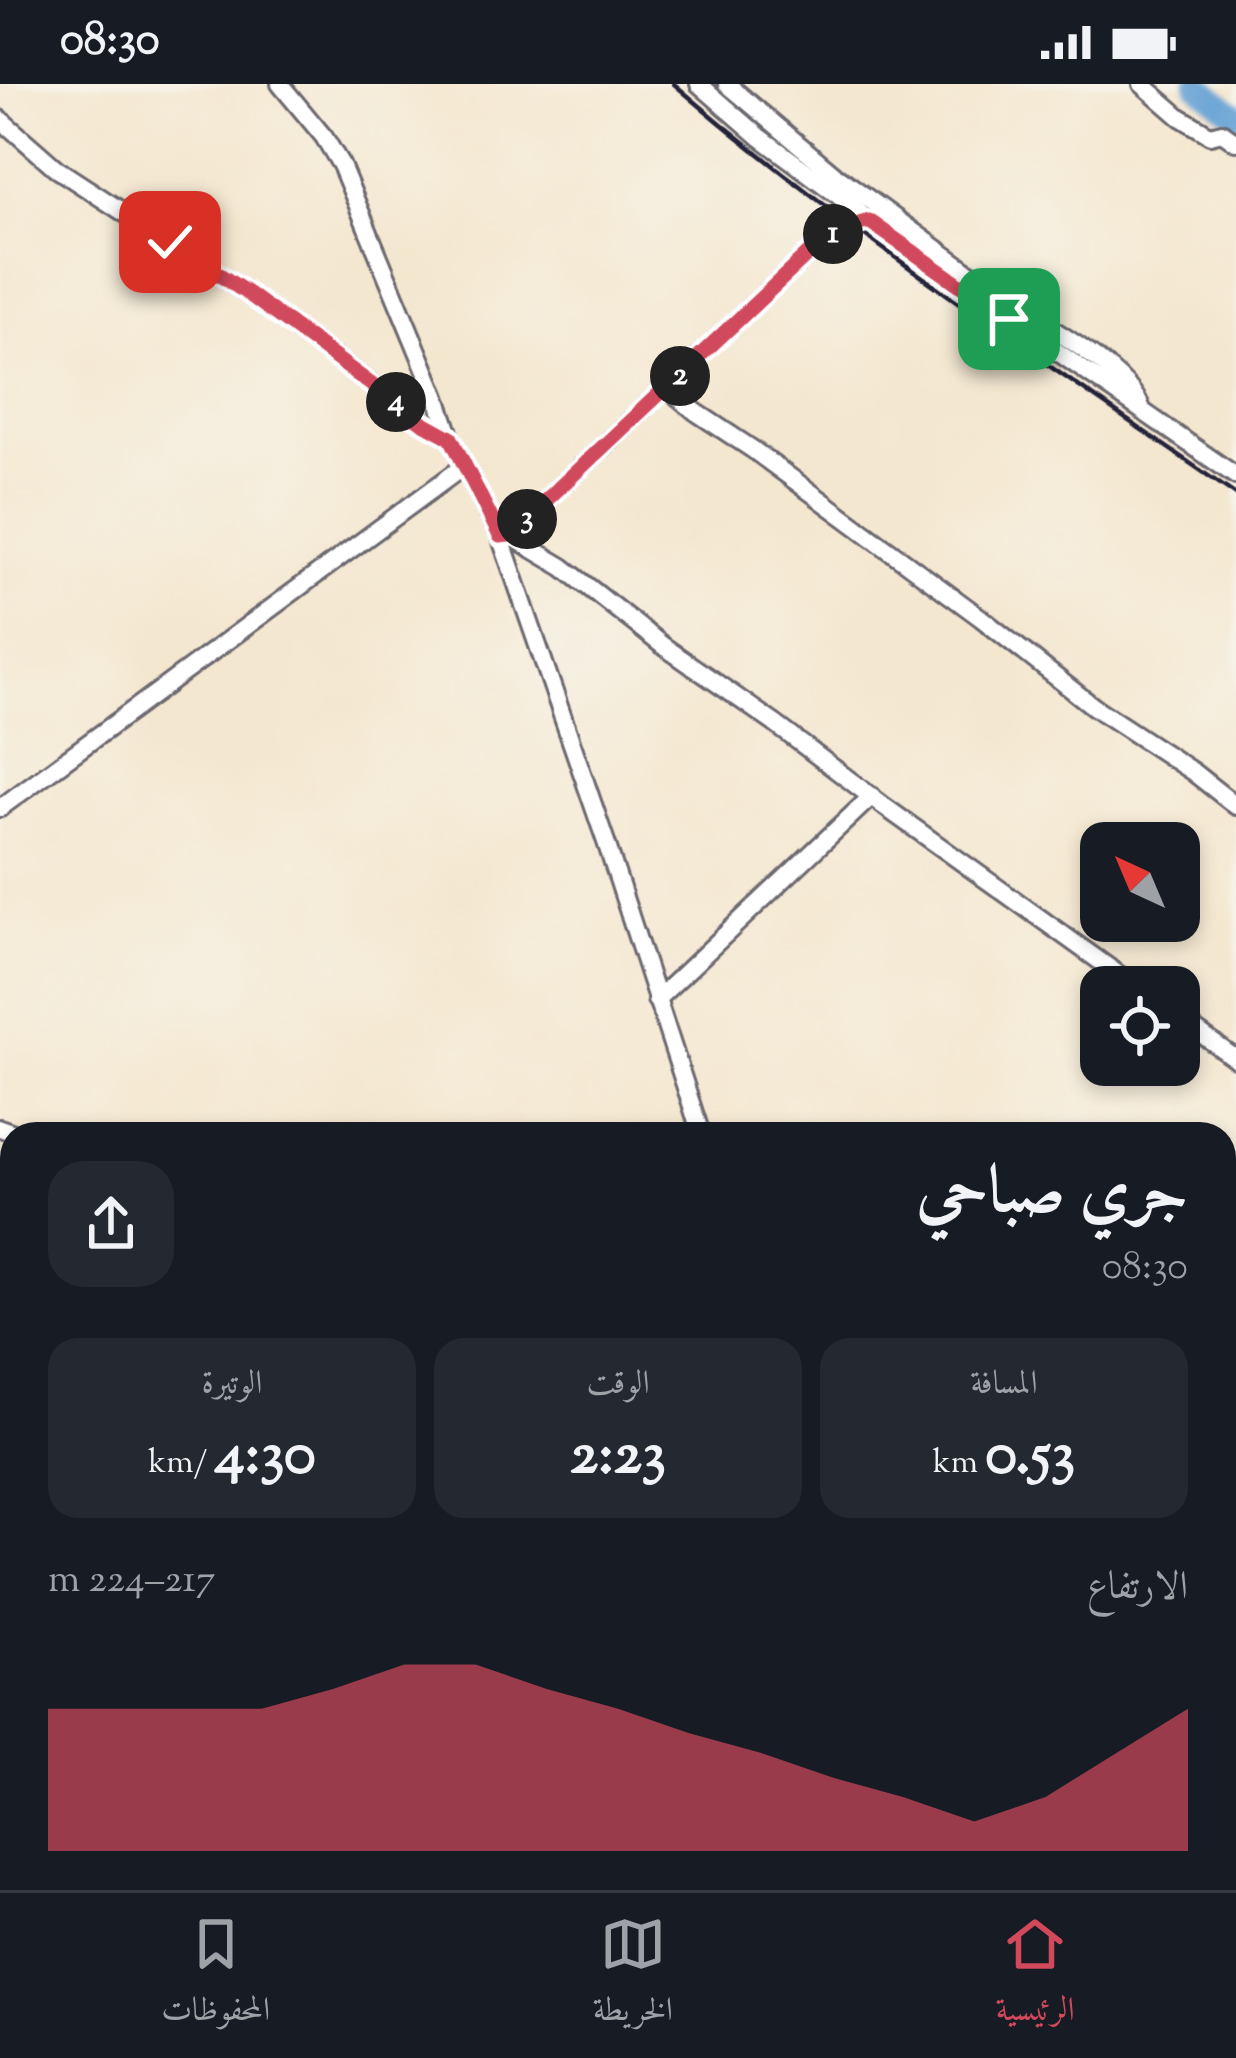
<!DOCTYPE html>
<html lang="ar">
<head>
<meta charset="utf-8">
<style>
  :root { --surface:#171b24; --page:#242831; --text:#f1f3f6; --muted:#9ea1a6; --line:#363941; --accent:#d1495b }
  body { margin:0; font-family:"Sorts Mill Goudy",Amiri,serif; background:var(--page); color:var(--text); direction:rtl; height:100vh; display:flex; flex-direction:column; font-size:45px; white-space:nowrap }
  * { box-sizing:border-box; margin:0 }
  p { font-size:39px; color:var(--muted) }
  .icon { flex:none; width:66px; height:66px; fill:none; stroke:currentColor; stroke-width:2; stroke-linecap:round; stroke-linejoin:round }
  .map { position:relative; flex:1; overflow:hidden; direction:ltr }
  .details { position:absolute; left:0px; top:1038px; width:1236px; height:768px; display:flex; flex-direction:column; background:var(--surface); border-radius:36px 36px 0 0; box-shadow:0 6px 18px #0003; direction:rtl }
  .details>* { flex:none }
  .needle { width:78px; rotate:316deg }
  .controls { position:absolute; left:1080px; top:738px; display:grid; gap:24px }
  .controls a { display:grid; place-items:center; width:120px; height:120px; border-radius:24px; background:var(--surface); box-shadow:0 6px 18px #0003; font-size:60px }
  .pin { position:absolute; display:grid; place-items:center; width:102px; height:102px; color:#fff; margin:-51px; border-radius:24px; box-shadow:0 6px 18px #0006 }
  .km { position:absolute; width:60px; height:60px; margin:-30px; border-radius:50%; background:#222; color:#fff; font-size:33px; line-height:60px; text-align:center }
  .round { display:grid; place-items:center; flex:none; width:126px; height:126px; border-radius:36px; background:var(--page) }
  .headline { display:flex; align-items:center; justify-content:space-between; height:204px; padding:0 48px }
  h1 { font-size:66px; font-weight:800; line-height:90px }
  .stats { display:grid; grid-template-columns:repeat(3,1fr); gap:18px; height:204px; padding:12px 48px }
  .stats div { display:grid; align-content:center; border-radius:30px; background:var(--page); text-align:center }
  .stats b { font-size:60px; font-weight:800 }
  .stats small { font-size:33px; font-weight:400 }
  .stats p { font-size:33px }
  .chart { height:336px; padding:24px 48px }
  .chart p { display:flex; justify-content:space-between }
  .chart svg { width:100%; height:216px; margin-top:12px; fill:var(--accent); opacity:.7 }
  .status { display:flex; justify-content:space-between; align-items:center; height:84px; padding:0 60px; background:var(--surface); direction:ltr }
  .status svg { height:33px; fill:currentColor }
  .tab-bar { display:flex; justify-content:space-around; align-items:center; height:168px; border-top:3px solid var(--line); background:var(--surface); font-size:33px; color:var(--muted) }
  .tab-bar a { display:grid; justify-items:center; gap:6px }
  .tab-bar .on { color:var(--accent) }
  .map>svg:first-child { display:block }
</style>
</head>
<body>
<div class="status"><b>08:30</b><svg viewBox="0 0 49 12"><path d="M0 12V9h3v3zM5 12V6h3v6zM10 12V3h3v9zM15 12V0h3v12zM26 1h20v11H26zM47 4h2v5h-2z"/></svg></div>
<div class="map">
<svg width="1236" height="1806" viewBox="0 0 1236 1806">
  <rect width="100%" height="100%" fill="#f7f3e8"/>
  <filter id="ink" filterUnits="userSpaceOnUse"><feTurbulence type="fractalNoise" baseFrequency=".00833" numOctaves="2"/><feDisplacementMap in="SourceGraphic" scale="24" xChannelSelector="R" yChannelSelector="G"/><feConvolveMatrix kernelMatrix="1 2 1 2 8 2 1 2 1" color-interpolation-filters="sRGB"/></filter>
  <filter id="wash" filterUnits="userSpaceOnUse"><feTurbulence type="fractalNoise" baseFrequency=".004" numOctaves="4" result="noise"/><feDisplacementMap in="SourceGraphic" scale="48" xChannelSelector="R" yChannelSelector="G"/><feGaussianBlur stdDeviation="2.7" result="paint"/><feColorMatrix in="noise" values="0 0 0 0 0 0 0 0 0 0 0 0 0 0 0 0 0 1.4 0 .05"/><feComposite in="paint" operator="in"/></filter>
  <g filter="url(#wash)">
    <rect width="100%" height="100%" fill="#f4e7d0"/>
    <g fill="none" stroke-linecap="round" stroke-linejoin="round">
      <polyline stroke="#63a1d5" stroke-width="24" points="1197,0 1236,31"/>
    </g>
  </g>
  <g filter="url(#ink)">
    <g fill="none" stroke-linecap="round" stroke-linejoin="round">
      <defs>
        <g id="street">
          <polyline points="280,0 324,53 341,81 437,313 451,354 500,452 606,758 701,1050"/>
          <polyline points="699,0 760,53 847,118"/>
          <polyline points="1142,0 1180,33 1210,51 1222,48 1236,58"/>
          <polyline points="0,35 57,85 250,211 422,337 451,354"/>
          <polyline points="840,94 977,194 1000,213 1008,232"/>
          <polyline points="869,137 1236,392"/>
          <path d="M 1001,214 C 1036,235 1132,288 1142,326"/>
          <polyline points="667,304 696,328 752,365 981,534 1094,623 1193,688 1236,722"/>
          <polyline points="509,451 563,483 662,561 774,639 885,723 1136,903"/>
          <polyline points="501,452 509,451 823,156 840,146 869,137 853,122 834,90 727,0"/>
          <polyline points="0,724 464,382"/>
          <polyline points="656,916 872,712"/>
          <polyline points="1179,934 1236,975"/>
          <polyline points="0,1044 17,1050"/>
          <polyline points="1224,1137 1236,1125"/>
          <polyline points="1224,1364 1236,1376"/>
          <polyline points="1224,1464 1236,1452"/>
          <polyline points="168,1794 169,1806"/>
          <polyline points="331,1794 334,1806"/>
          <polyline points="580,1794 582,1806"/>
          <polyline points="595,1794 632,1806"/>
          <polyline points="774,1794 776,1806"/>
          <polyline points="872,1794 874,1806"/>
          <polyline points="936,1794 942,1806"/>
          <polyline points="1174,1794 1187,1806"/>
          <polyline points="1219,1806 1236,1790"/>
        </g>
      </defs>
      <use href="#street" stroke="#6c676f" stroke-width="22"/>
      <use href="#street" stroke="#fff" stroke-width="16"/>
      <path stroke="#22223b" stroke-width="4.5" d="M 674,0 C 850,151 1045,278 1236,411"/>
    </g>
  </g>
  <g fill="none" stroke-linecap="round" stroke-linejoin="round" filter="url(#ink)">
    <defs>
      <polyline id="route" points="170,158 250,211 422,338 451,354 500,452 509,451 823,156 840,146 869,137 1009,235"/>
    </defs>
    <use href="#route" stroke="#fff" stroke-width="24"/>
    <use href="#route" stroke="#d1495b" stroke-width="15"/>
  </g>
</svg>
<div class="controls">
<a><svg class="needle" viewBox="-14 -14 28 28"><path d="M0-13l5 13h-10z" fill="#e53935"/><path d="M0 13l5-13h-10z" fill="#9ea1a6"/></svg></a>
<a><svg class="icon" aria-label="locate" viewBox="0 0 24 24"><circle cx="12" cy="12" r="6"/><path d="M12 2v4M12 18v4M2 12h4M18 12h4"/></svg></a>
</div>
<div class="pin" style="left:1009px;top:235px;background:#1e9e55"><svg class="icon" aria-label="arrive" viewBox="0 0 24 24"><path d="M6 21V4h12l-3 4 3 4H6"/></svg></div>
<div class="pin" style="left:170px;top:158px;background:#d93025"><svg class="icon" aria-label="check" viewBox="0 0 24 24"><path d="M5 12l5 5 9-10"/></svg></div>
<b class="km" style="left:833px;top:150px">1</b>
<b class="km" style="left:680px;top:292px">2</b>
<b class="km" style="left:527px;top:435px">3</b>
<b class="km" style="left:396px;top:318px">4</b>
<section class="details">
<div class="headline"><div><h1>جري صباحي</h1><p>08:30</p></div><a class="round"><svg class="icon" aria-label="share" viewBox="0 0 24 24"><path d="M12 15V3M7 8l5-5 5 5M5 13v7h14v-7"/></svg></a></div>
<div class="stats">
<div><p>المسافة</p><b>0.53<small> km</small></b></div>
<div><p>الوقت</p><b>2:23</b></div>
<div><p>الوتيرة</p><b>4:30<small> /km</small></b></div>
</div>
<div class="chart"><p><span>الارتفاع</span>217–224 m</p>
<svg viewBox="0 0 160 44" preserveAspectRatio="none"><path d="M0 44V15L10 15L20 15L30 15L40 11L50 6L60 6L70 11L80 15L90 20L100 24L110 29L120 33L130 38L140 33L150 24L160 15V44z"/></svg>
</div>
</section>
</div>
<nav class="tab-bar">
<a class="on"><svg class="icon" aria-label="home" viewBox="0 0 24 24"><path d="M3 11l9-7 9 7M6 9v11h12V9"/></svg>الرئيسية</a>
<a><svg class="icon" aria-label="map" viewBox="0 0 24 24"><path d="M3 6l6-2 6 2 6-2v14l-6 2-6-2-6 2zM9 4v14M15 6v14"/></svg>الخريطة</a>
<a><svg class="icon" aria-label="saved" viewBox="0 0 24 24"><path d="M7 4h10v16l-5-4-5 4z"/></svg>المحفوظات</a>
</nav>
</body>
</html>
